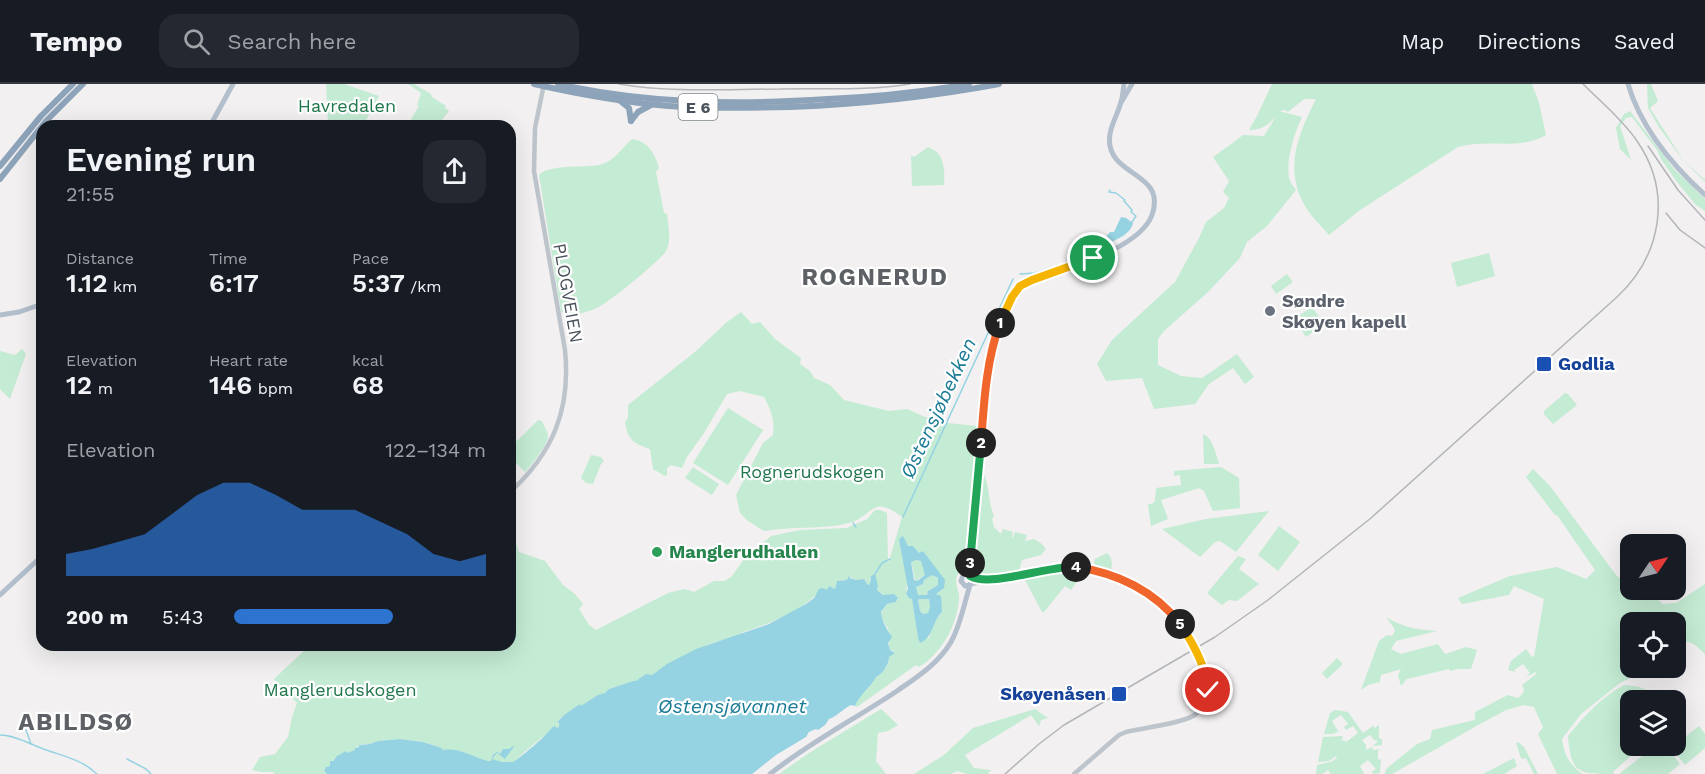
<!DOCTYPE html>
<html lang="en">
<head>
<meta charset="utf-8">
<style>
  :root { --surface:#171b24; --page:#242831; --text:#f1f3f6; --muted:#9ea1a6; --line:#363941; --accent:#2d74d0 }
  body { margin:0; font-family:"Work Sans",sans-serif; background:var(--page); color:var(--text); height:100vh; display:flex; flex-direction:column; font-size:22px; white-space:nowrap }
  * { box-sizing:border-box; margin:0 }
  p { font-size:20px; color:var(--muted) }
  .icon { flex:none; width:33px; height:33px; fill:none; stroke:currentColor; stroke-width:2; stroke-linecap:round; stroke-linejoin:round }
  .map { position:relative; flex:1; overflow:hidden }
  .sheet { position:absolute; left:36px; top:36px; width:480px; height:531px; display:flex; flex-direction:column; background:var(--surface); border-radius:18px; box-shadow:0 6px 24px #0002 }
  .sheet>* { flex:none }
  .needle { width:39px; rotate:55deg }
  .buttons { position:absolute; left:1620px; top:450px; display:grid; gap:12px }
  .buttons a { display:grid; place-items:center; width:66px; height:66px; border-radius:12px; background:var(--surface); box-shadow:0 6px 24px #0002; font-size:30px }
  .pin { position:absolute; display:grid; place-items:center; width:51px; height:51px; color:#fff; margin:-26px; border:3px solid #fff; border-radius:50%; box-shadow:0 2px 6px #0007 }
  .km { position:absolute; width:30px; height:30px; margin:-15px; border-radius:50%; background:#222; color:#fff; font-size:16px; line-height:30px; text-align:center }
  .round { display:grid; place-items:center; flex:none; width:63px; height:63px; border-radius:18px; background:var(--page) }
  .overview { display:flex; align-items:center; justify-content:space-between; height:102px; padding:0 30px }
  h1 { font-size:33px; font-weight:600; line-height:45px }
  .stats { display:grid; grid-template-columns:repeat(3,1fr); gap:9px; height:102px; padding:6px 30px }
  .stats div { display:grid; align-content:center }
  .stats b { font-size:26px; font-weight:600 }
  .stats small { font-size:16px; font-weight:400 }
  .stats p { font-size:16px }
  .chart { height:168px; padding:12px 30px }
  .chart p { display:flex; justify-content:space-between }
  .chart svg { width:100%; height:108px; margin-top:6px; fill:var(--accent); opacity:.7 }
  ul { padding:0 30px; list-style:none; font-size:20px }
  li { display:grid; grid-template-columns:96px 72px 1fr; align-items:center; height:45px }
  li i { height:15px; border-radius:8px; background:var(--accent) }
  header { display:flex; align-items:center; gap:36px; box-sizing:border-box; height:84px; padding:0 30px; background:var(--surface); border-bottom:2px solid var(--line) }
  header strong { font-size:28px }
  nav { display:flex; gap:33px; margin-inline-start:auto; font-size:21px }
  .search { width:420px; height:54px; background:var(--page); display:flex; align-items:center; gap:15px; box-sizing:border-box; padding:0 21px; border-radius:18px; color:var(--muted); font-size:22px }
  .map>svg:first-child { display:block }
</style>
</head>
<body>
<header>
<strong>Tempo</strong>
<div class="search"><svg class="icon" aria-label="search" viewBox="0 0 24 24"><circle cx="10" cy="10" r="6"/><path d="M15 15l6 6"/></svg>Search here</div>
<nav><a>Map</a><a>Directions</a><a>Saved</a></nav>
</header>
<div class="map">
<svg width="1705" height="690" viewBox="0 0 1705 690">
  <rect width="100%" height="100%" fill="#f2f0f0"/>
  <g fill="#c4ebd3" fill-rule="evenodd">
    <polygon points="326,0 344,0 379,12 363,42 328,42"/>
    <polygon points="408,0 414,0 431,10 432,13 446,22 445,24 449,27 437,42 407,42 419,22 417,21 421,9"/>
    <path d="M 1272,0 L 1532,0 L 1539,19 L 1546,51 C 1519,67 1487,54 1458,63 L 1360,126 L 1329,151 C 1321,142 1311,132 1305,122 C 1283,84 1299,49 1316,15 L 1304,15 L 1288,28 L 1285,26 L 1279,27 L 1302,33 C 1294,50 1286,75 1289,94 C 1290,98 1294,103 1296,106 L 1267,142 L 1247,158 L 1240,174 L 1207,209 L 1164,247 L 1158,255 L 1158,281 L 1181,292 L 1202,294 L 1237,270 L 1254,293 L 1245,300 L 1233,284 L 1209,300 L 1195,320 L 1154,325 L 1142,294 L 1106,297 L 1097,280 L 1112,256 L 1175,198 L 1199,154 L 1206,138 L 1224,124 L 1229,114 L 1223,108 L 1229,97 L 1213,73 L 1234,58 L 1243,51 L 1264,52 L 1276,32 C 1268,41 1263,46 1249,46 L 1257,32 Z"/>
    <polygon points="1647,0 1651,0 1658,17 1650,24 1683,76 1705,96 1705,98 1682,75 1659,43 1648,24"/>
    <polygon points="1630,27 1674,85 1705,115 1705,127 1695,120 1677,98 1661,75 1657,66 1632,33 1626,34 1620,42 1631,76 1620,65 1616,44 1624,30"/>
    <path d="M 632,55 C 648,57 655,70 659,84 L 656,88 L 664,129 L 667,130 C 668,142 672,156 666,167 C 660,177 608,219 597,224 C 590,227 573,232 565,232 L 561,227 L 539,91 C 549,80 583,84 599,81 C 615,77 621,65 632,55 Z"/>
    <path d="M 928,63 C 945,69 945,86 944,101 L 912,102 L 911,71 L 914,73 Z"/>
    <polygon points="1489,169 1495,192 1457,203 1451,179"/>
    <polygon points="1287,190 1293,198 1276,210 1271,202"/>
    <polygon points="1312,223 1324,240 1306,253 1294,235"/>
    <path d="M 741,228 L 752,240 L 760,238 L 775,255 L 801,274 L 800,280 L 810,287 L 814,294 L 830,301 L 844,316 L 889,327 L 907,325 L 925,333 L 938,333 L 947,339 L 977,342 L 964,480 C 962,485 956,491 956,497 C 956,503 960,509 959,515 C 957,541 942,569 919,583 L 916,581 L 857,623 L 855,621 C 858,610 870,605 875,594 C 882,590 889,582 889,573 L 895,568 C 891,566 890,567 889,562 C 888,559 890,555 890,552 C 889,543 882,537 881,529 L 887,520 L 896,518 L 898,515 L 896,512 L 891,510 C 884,514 883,510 877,506 L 878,502 L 875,494 L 876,492 L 870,494 L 870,500 L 869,501 L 867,500 L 864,495 L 856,496 L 850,493 L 847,496 L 837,497 L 835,505 L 829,502 L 827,506 L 821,505 C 802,528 773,538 746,547 C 740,549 735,553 729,555 C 724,556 717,557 712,559 C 691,567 669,579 652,591 L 644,591 L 641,595 L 636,597 L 633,597 L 609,605 L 606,609 L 597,612 L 581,623 L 580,621 L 564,631 L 558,636 L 559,643 L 557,644 L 552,643 L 550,649 L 541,654 L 513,678 C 505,679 492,679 484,676 C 470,672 458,663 442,667 L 442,664 L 424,658 L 400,655 L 378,657 L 370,660 L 362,660 L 355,664 L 356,666 L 347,670 L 346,668 C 340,671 331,675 330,682 L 325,684 L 324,687 L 327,690 L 275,690 L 273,688 L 261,688 L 252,686 L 260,673 L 275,670 L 288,653 L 292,633 L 297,619 L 274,595 L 310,561 L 510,561 L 510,459 L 515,457 L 519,468 L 545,477 L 563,501 L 575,510 L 583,520 L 579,525 L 589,541 L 596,546 L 668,509 L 685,505 L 694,508 L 714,497 L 725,497 L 732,492 L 744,475 L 771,452 L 800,446 L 847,444 L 867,435 L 875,426 L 880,426 L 887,429 L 888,480 L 902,433 C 897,429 884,420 877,423 C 868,426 862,436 849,439 C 821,446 792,442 764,447 L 748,437 L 740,429 L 736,411 L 763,359 L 773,351 C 775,336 771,326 764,313 L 740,307 L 727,310 L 704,349 L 687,373 L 682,384 L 671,381 L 667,384 L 667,391 L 665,392 L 653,385 L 650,365 C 634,359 628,357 625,338 L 628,334 L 628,321 L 696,267 L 727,238 ZM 913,462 L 919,470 L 923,467 L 944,504 L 936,510 L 942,528 L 934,538 L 929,554 L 918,554 L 912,514 L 906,509 Z"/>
    <polygon points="22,265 26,270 10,315 0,305 0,267 15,271"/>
    <polygon points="1565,309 1568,310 1577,321 1553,340 1544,330 1544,327"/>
    <polygon points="728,324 763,346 728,401 693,379"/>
    <path d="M 538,336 L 542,337 C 544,342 547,347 548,351 C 549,359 531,382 525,388 L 510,373 L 510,361 L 518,356 Z"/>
    <path d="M 1203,350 C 1214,355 1215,369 1219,379 L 1218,380 L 1204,380 Z"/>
    <polygon points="591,371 601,373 604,377 601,380 593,400 586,399 581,394"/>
    <polygon points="693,383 719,400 712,411 685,394"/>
    <polygon points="1221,383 1239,394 1240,424 1213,427 1204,407 1199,404 1161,416 1168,435 1151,442 1148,420 1152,420 1155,417 1156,404 1181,401 1180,391 1174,392 1174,387"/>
    <path d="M 1533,385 L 1550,402 L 1616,491 L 1630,502 L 1630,506 L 1648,506 L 1652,511 L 1663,520 L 1676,519 L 1705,500 L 1705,570 C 1694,560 1691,554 1676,561 L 1676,538 L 1630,538 L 1630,584 L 1649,584 L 1647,586 L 1620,599 L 1581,630 L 1562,655 C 1564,670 1569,680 1582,690 L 1557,690 L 1538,650 L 1543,643 L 1534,623 L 1524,621 L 1506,626 L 1478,641 L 1392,690 L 1385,690 L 1386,685 L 1417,660 L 1430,655 L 1432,646 L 1475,636 L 1475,628 L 1508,611 L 1518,614 L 1523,609 L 1524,605 L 1522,601 L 1536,590 L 1536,588 L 1526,593 L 1530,589 L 1523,580 L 1514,586 L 1516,588 L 1508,586 L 1511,577 L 1526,565 L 1531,572 L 1534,573 L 1544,515 L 1514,502 L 1509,511 L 1462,520 L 1458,514 L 1510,492 L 1557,483 L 1586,495 L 1595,486 L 1557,431 L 1555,431 L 1526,393 Z"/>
    <path d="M 984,391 C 990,403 988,419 994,432 L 992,435 L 994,443 L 1001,450 L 1003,445 L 1013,448 L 1012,453 L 1013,454 L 1015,448 L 1027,451 L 1025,457 L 1034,455 L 1042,460 L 1046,465 L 1041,471 L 1022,476 L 1019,487 C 1007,489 984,497 974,488 L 982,393 Z"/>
    <polygon points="1269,427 1236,468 1220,457 1215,458 1200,473 1162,445 1206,435"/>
    <polygon points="1279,442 1300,458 1278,487 1258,471"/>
    <path d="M 1107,469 C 1113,473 1112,481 1111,488 L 1098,484 L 1094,479 L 1095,475 Z"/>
    <polygon points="1238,472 1246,475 1239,485 1259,500 1237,517 1229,516 1222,521 1208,510 1208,508"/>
    <polygon points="916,476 921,477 926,491 919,494 917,497 915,496 911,477"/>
    <polygon points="1062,488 1083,489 1071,506 1065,502 1044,528 1042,528 1024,494"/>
    <polygon points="932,491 938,494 938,501 928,507 927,511 917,511 916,503 923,500 924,496"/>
    <polygon points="920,515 929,515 930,523 928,529 923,530 920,527 918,516"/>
    <path d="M 1386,533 C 1401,543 1419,546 1437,547 L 1396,557 L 1391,565 L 1401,570 L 1438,560 L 1445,570 L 1466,563 L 1477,566 L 1471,585 L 1457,585 L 1450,587 L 1449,585 L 1407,595 L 1401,602 L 1398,591 L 1401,585 L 1381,591 L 1380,598 L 1368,601 L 1361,606 L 1379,557 L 1387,551 L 1392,552 L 1395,547 L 1394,544 Z"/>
    <polygon points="1337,574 1343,580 1327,595 1322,589"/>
    <path d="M 1624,601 C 1639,602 1649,604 1658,616 L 1630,616 L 1630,662 L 1642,662 L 1613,688 L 1614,690 C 1578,690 1571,690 1568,652 C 1583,633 1603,612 1624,601 Z"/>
    <polygon points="881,625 898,641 888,647 878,649 876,677 886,690 779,690 809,669"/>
    <polygon points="1035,625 1048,634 1041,636 1039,642 1031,631 965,671 974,684 991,686 988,690 966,690 958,687 950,690 914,690 944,671 973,644"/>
    <polygon points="1335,626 1348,628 1363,649 1373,642 1375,644 1379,641 1379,654 1382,655 1382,661 1373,662 1378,657 1374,656 1370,651 1362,656 1366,661 1366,666 1372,663 1373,666 1382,665 1378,666 1378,675 1381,676 1380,689 1373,690 1372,688 1376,685 1368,676 1360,682 1364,690 1331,690 1328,686 1322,690 1316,690 1317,681 1331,678 1337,674 1336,672 1329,677 1318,678 1323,653 1342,652 1343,654 1341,656 1341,657 1344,656 1346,658 1358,649 1353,642 1346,646 1344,643 1348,640 1341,631 1332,637 1338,647 1343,645 1333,650 1324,650 1330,629"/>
    <polygon points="1699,642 1705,650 1705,664 1685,681 1671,664"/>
    <polygon points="1518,658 1524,663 1538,690 1534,690 1526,674 1522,675 1521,674 1516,659"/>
    <polygon points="1655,662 1666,662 1680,680 1668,690 1619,690"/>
    <polygon points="1514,674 1517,682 1504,690 1483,690"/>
  </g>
  <g fill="#95d3e3" fill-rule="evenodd">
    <path d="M 1121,133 L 1126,134 L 1133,139 C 1130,151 1117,155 1107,160 L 1106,153 L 1110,148 L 1114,148 Z"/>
    <path d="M 903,452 L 908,462 L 913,462 L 919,469 L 923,467 L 945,496 L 944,504 L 936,510 L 941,512 L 942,528 C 932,537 934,553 920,559 L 918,554 L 912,515 L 909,514 L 906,509 L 908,505 L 899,455 ZM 916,476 L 921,477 L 925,491 L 917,497 L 914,496 L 911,478 ZM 932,491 L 938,494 L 938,501 L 928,507 L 927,511 L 918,511 L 916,503 L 923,500 L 924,496 ZM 920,515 L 929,515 L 930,523 L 928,529 L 923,530 L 920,527 L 918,516 Z"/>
    <path d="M 875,490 L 878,502 L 877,506 L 883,511 L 894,510 L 898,514 L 896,518 L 887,520 L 881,528 C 882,537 887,546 892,553 L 888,559 L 890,566 L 895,569 L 889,573 C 889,580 883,590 876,593 C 870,604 859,611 855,622 L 851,621 C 843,625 836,633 829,635 L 825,641 L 818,646 L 816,645 L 809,648 L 806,653 L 776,671 L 752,690 L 327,690 L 324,687 L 326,683 L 330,682 L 330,677 L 333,677 L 337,672 L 346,667 L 347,669 L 355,666 L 355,664 L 359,663 L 359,661 L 370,660 L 378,657 L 400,655 L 423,658 L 442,664 L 442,666 C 460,663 472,673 488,677 L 491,677 L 493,671 L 497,668 L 500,670 L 503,665 L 509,665 L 515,661 L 505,675 L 497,669 L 492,675 L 502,678 L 513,678 C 521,673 550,649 552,643 L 554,643 L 555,641 L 556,644 L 559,643 L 559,639 L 557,638 L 564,631 L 580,620 L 581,622 L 598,611 L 605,609 L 609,605 L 633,597 L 636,597 L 646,590 L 652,591 L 667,580 L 696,565 L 769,540 L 806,520 L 814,514 L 819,505 L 823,504 L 827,506 L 829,502 L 835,505 L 837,497 L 847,496 L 849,492 L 850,494 L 856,496 L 864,495 L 867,500 L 869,501 L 870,500 L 871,492 Z"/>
  </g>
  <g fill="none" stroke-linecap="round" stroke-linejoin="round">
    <g stroke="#95d3e3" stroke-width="1.5">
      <polyline points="1110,106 1109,108 1116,109 1125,116 1124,117 1132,126 1131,128 1136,132 1132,138"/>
      <polyline points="1020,190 1035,189 1066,179 1107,159"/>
      <polyline points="903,433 1013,195"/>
      <polyline points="853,439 856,443"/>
      <polyline points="875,490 882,479 890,475"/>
      <polyline points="25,635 26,646 31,660"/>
      <path d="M 0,651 C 14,651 28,659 41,664 C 56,670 72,673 85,681 C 89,683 93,687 97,690"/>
      <polyline points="127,675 146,685 151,690"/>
    </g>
    <g stroke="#bdc4cb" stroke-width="4.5">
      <path d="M 510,408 C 553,369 571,325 565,266 L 534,87 L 535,44 L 544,0"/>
      <path d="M 971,500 C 992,496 1013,492 1033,488 C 1050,485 1066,481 1083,484 C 1107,489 1130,497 1150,511 C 1176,530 1231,600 1196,630 C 1186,639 1142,644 1126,648 L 1119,651 L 1074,690"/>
    </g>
    <g stroke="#b3bfcc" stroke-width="5">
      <path d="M 1628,0 C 1641,44 1672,81 1705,111"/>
      <polyline points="1122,17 1132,0"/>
      <polyline points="210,42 233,0"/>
      <polyline points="0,231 19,228 42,220"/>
      <polyline points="964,492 968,491 971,492 972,496 970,501 965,502 961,497 969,476"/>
      <path d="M 970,492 L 970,475 L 990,280 C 994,260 1003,218 1018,204 C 1027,196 1041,194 1052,190 C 1081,180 1141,161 1152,131 C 1166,90 1116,93 1110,62 C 1107,46 1117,33 1121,18 C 1123,12 1123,6 1124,0"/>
      <polyline points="0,511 42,472"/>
      <path d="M 770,690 C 809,659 855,635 897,607 C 917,593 938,580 951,558 C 961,540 964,520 970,501"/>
    </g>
    <g stroke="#8da3b9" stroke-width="6">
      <path d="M 534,0 C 578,10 623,18 668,22 C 709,25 750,24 791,23 C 861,20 930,13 999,0"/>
      <path d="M 558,0 C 647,20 737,21 828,15 C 875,13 922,8 969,0"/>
      <polyline points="619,16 629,24 631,37"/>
      <polyline points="631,37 638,28 651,21"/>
      <polyline points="0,82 41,32 73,0"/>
      <polyline points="0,95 46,37 83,0"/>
    </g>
    <g stroke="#b3b5ba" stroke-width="1.5">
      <path d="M 619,0 C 672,9 726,5 780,5 C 823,4 868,7 910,0"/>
      <polyline points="1648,62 1678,106 1705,136"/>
      <polyline points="1666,129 1680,146 1705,164"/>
      <path d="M 1005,690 L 1039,660 L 1064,641 L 1215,553 L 1268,516 L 1371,434 L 1617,213 C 1661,172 1673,109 1637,57 C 1623,36 1601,18 1583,0"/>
    </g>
  </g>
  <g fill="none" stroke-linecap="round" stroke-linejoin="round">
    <defs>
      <polyline id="split-1" points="1000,239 1012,213 1020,202 1032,196 1093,174"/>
      <path id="split-2" d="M 981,359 C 984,319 986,277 1000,239"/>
      <polyline id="split-3" points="970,479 981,359"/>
      <path id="split-4" d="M 970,479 L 970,492 C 991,504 1048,481 1076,483"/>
      <path id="split-5" d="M 1076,483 C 1117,489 1155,507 1180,540"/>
      <path id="split-6" d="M 1180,540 C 1193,559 1206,582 1208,606"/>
    </defs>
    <use href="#split-1" stroke="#fff" stroke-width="12"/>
    <use href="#split-2" stroke="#fff" stroke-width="12"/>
    <use href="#split-3" stroke="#fff" stroke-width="12"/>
    <use href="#split-4" stroke="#fff" stroke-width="12"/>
    <use href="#split-5" stroke="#fff" stroke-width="12"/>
    <use href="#split-6" stroke="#fff" stroke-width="12"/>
    <use href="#split-1" stroke="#f5b400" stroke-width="8"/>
    <use href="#split-2" stroke="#f0652b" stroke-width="8"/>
    <use href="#split-3" stroke="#22a559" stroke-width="8"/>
    <use href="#split-4" stroke="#22a559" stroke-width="8"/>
    <use href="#split-5" stroke="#f0652b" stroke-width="8"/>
    <use href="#split-6" stroke="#f5b400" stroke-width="8"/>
  </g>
  <circle fill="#6b7280" stroke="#fff" stroke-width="2" cx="1270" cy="227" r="6"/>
  <g fill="#1a4fb4" stroke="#fff" stroke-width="2">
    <rect x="1536" y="272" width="16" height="16" rx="3"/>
    <rect x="1111" y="602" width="16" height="16" rx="3"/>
  </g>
  <circle fill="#2e9e5b" stroke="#fff" stroke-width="2" cx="657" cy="468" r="6"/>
  <g text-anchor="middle" stroke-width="4.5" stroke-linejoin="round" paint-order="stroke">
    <rect fill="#fff" stroke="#80878d" stroke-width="1.5" x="678.5" y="10" width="39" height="26" rx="4.5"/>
    <g font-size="16" font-weight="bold" fill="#4a535c">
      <text x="698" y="29">E 6</text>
    </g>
    <g font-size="18" fill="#21764c" stroke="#fff">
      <text x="347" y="28">Havredalen</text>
      <text x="812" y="394">Rognerudskogen</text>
      <text x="340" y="612">Manglerudskogen</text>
    </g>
    <g font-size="18" fill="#4a535c" stroke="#fff">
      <text transform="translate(568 209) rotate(80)" y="6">PLOGVEIEN</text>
    </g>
    <g font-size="18" font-weight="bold" fill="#5b616d" stroke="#fff" text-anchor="start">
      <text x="1282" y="223">Søndre<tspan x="1282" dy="21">Skøyen kapell</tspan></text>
    </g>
    <g font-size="18" font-weight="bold" fill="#164399" stroke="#fff" text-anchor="start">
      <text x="1558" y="286">Godlia</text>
      <text x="1106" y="616" text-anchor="end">Skøyenåsen</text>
    </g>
    <g font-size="18" font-weight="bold" fill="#27864d" stroke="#fff" text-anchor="start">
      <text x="669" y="474">Manglerudhallen</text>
    </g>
    <g font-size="20" font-style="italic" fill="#1b7c96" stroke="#fff">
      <text transform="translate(938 324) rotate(-65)" y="7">Østensjøbekken</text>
      <text x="732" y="629">Østensjøvannet</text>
    </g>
    <g font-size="24" font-weight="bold" letter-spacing="1.5" fill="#5d6064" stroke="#fff">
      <text x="875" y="201">ROGNERUD</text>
      <text x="76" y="646">ABILDSØ</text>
    </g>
  </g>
</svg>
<div class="buttons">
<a><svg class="needle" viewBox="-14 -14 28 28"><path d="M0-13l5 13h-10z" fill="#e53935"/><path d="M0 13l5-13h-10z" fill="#9ea1a6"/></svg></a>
<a><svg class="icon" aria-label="locate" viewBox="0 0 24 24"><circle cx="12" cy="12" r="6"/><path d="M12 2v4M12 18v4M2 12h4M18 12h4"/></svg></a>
<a><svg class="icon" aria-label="layers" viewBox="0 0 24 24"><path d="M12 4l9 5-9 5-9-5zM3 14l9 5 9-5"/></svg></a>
</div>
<div class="pin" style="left:1093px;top:174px;background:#1e9e55"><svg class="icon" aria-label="arrive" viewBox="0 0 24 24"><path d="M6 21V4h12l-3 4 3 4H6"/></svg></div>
<div class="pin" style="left:1208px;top:606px;background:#d93025"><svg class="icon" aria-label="check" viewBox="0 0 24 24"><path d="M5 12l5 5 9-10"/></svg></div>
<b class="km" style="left:1000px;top:239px">1</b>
<b class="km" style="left:981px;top:359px">2</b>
<b class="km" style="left:970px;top:479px">3</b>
<b class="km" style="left:1076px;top:483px">4</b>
<b class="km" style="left:1180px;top:540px">5</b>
<section class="sheet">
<div class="overview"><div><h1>Evening run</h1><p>21:55</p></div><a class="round"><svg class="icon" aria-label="share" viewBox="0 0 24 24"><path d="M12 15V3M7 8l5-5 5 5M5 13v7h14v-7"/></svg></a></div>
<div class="stats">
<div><p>Distance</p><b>1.12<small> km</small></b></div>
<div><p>Time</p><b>6:17</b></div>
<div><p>Pace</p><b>5:37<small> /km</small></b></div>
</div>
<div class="stats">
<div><p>Elevation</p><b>12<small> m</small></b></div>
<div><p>Heart rate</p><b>146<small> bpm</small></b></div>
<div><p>kcal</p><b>68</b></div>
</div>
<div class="chart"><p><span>Elevation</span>122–134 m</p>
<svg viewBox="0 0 160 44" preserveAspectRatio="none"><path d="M0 44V35L10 33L20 30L30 27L40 19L50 11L60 6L70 6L80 11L90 17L100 17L110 17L120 22L130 27L140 35L150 38L160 35V44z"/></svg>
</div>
<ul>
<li><b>200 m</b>5:43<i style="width:63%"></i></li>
</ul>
</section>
</div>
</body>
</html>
